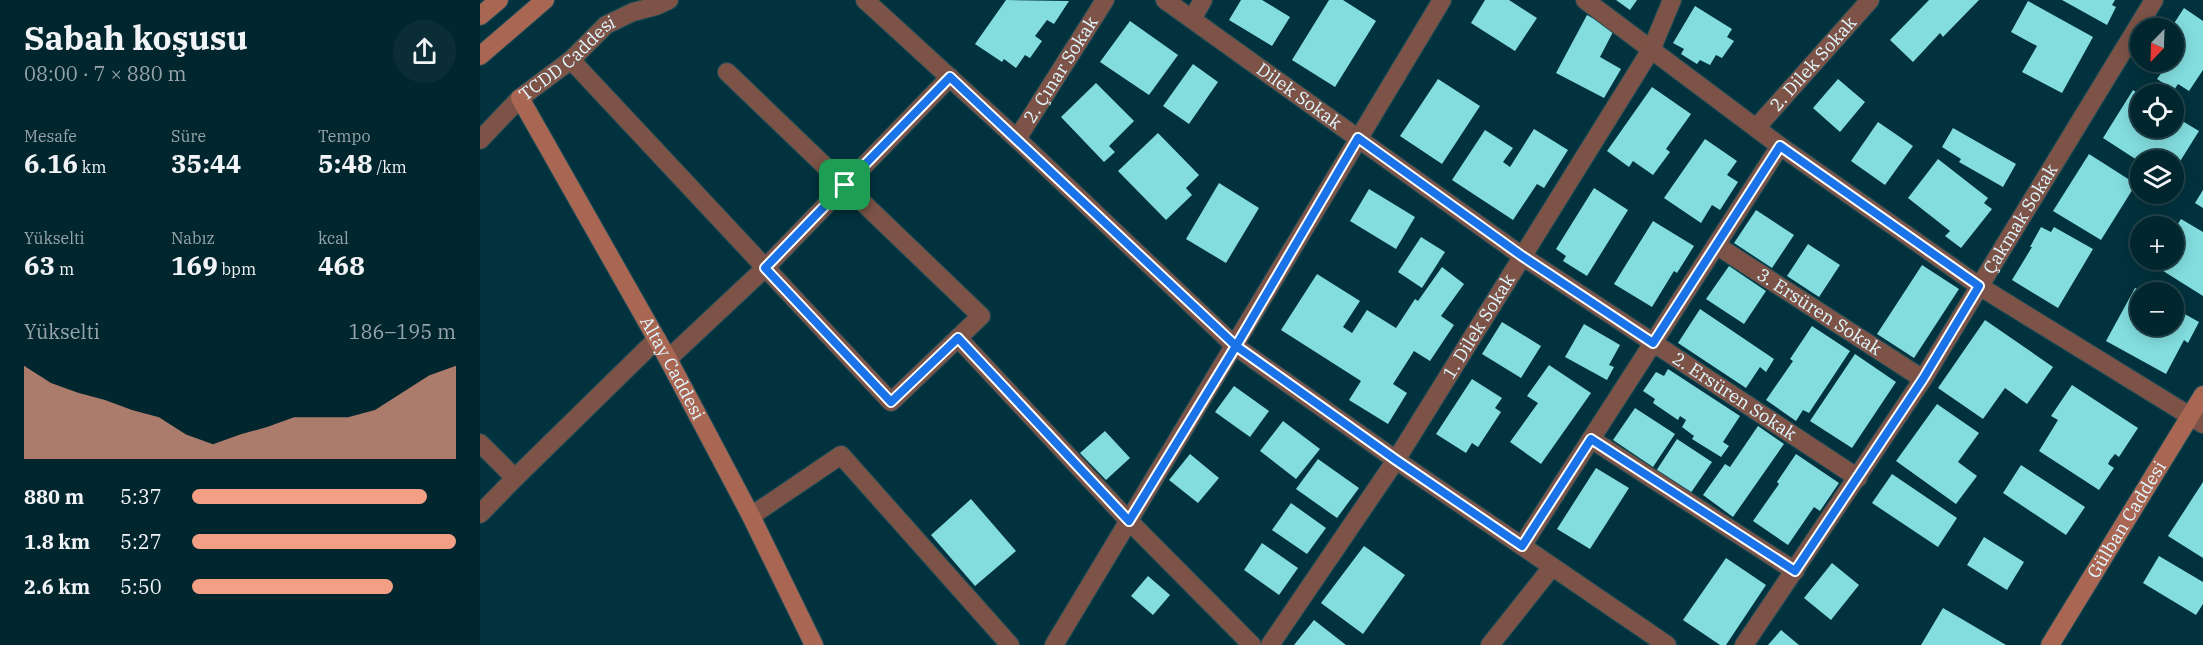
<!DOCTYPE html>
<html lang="tr">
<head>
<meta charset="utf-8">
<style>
  :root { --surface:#01262e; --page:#0b2e36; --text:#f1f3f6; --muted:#96a5aa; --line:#23434a; --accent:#f39f85 }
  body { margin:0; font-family:"IBM Plex Serif",serif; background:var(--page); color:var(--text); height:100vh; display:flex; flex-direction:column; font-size:22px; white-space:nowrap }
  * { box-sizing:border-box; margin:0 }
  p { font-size:20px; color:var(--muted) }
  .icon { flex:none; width:33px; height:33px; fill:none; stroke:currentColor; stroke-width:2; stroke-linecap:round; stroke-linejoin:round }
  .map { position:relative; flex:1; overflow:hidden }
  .details { display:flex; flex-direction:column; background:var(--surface); width:480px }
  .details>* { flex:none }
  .needle { width:39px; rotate:203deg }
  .controls { position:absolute; left:1650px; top:18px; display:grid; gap:12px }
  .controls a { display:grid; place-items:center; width:54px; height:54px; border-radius:50%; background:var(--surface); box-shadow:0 3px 15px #0003,0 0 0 2px var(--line); font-size:30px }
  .pin { position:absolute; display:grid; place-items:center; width:51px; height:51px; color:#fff; margin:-26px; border-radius:12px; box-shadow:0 3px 9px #0006 }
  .round { display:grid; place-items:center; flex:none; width:63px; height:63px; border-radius:32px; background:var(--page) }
  .summary { display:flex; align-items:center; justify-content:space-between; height:102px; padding:0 24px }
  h1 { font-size:33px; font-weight:700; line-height:45px }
  .metrics { display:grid; grid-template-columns:repeat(3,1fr); gap:9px; height:102px; padding:6px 24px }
  .metrics div { display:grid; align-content:center }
  .metrics b { font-size:26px; font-weight:700 }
  .metrics small { font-size:16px; font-weight:400 }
  .metrics p { font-size:16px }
  .chart { height:168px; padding:12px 24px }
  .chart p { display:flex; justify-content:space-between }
  .chart svg { width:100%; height:108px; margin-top:6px; fill:var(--accent); opacity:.7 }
  ul { padding:0 24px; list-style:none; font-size:20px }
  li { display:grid; grid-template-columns:96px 72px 1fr; align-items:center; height:45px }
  li i { height:15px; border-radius:8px; background:var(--accent) }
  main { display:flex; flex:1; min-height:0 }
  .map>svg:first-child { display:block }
</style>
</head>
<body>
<main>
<section class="details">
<div class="summary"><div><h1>Sabah koşusu</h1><p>08:00 · 7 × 880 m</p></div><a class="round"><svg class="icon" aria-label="share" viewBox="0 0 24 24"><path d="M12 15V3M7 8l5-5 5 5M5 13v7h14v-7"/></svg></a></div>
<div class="metrics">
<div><p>Mesafe</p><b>6.16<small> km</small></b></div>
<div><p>Süre</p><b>35:44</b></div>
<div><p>Tempo</p><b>5:48<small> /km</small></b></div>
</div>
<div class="metrics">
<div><p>Yükselti</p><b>63<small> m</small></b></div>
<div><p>Nabız</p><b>169<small> bpm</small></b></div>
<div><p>kcal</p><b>468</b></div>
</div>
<div class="chart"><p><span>Yükselti</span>186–195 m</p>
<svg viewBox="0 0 160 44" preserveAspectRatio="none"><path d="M0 44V6L10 13L20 17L30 20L40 24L50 27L60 34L70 38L80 34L90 31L100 27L110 27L120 27L130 24L140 17L150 10L160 6V44z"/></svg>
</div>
<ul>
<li><b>880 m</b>5:37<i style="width:89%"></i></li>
<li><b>1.8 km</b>5:27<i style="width:100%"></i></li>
<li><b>2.6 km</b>5:50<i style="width:76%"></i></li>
</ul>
</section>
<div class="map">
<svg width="1723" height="645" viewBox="0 0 1723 645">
  <rect width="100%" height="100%" fill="#01323d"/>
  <g fill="#83dddf">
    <polygon points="526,0 589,1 574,24 567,20 555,36 562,41 550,58 545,55 536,68 524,59 522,62 495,44"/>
    <polygon points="761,0 782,0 810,17 792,46 749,20"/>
    <polygon points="849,0 863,0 896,21 855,87 812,60"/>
    <polygon points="1005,0 1029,0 1057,18 1035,51 991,23"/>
    <polygon points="1136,0 1157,0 1150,10"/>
    <polygon points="1449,0 1499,0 1463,37 1460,33 1433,62 1410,40"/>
    <polygon points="1582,0 1635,0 1632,5 1636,7 1627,25"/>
    <polygon points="1548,1 1613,37 1582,93 1542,72 1557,46 1531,32"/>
    <polygon points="1215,6 1252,29 1247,37 1254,41 1242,58 1236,55 1230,65 1220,60 1217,64 1201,54 1204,49 1193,43"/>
    <polygon points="1704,8 1723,21 1723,70 1709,91 1698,84 1694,90 1677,79 1682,72 1669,64 1670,62 1694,62 1694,28 1691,28"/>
    <polygon points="1107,15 1134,30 1120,57 1141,69 1124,98 1076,73"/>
    <polygon points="650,21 698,55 669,95 620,62"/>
    <polygon points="713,64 738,82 709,124 683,106"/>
    <polygon points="958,79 1000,106 962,164 920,136"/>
    <polygon points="1358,79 1385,102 1360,132 1333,108"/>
    <polygon points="616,83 654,121 629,146 635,152 624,162 581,117"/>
    <polygon points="1172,87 1211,114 1186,149 1190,152 1173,175 1153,161 1149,167 1127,151"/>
    <polygon points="1653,90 1660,95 1660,128 1694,128 1694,116 1719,131 1694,171 1694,160 1660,160 1660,162 1623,138"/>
    <polygon points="1398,122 1433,146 1405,185 1371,161"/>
    <polygon points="1473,128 1536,164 1523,187 1479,162 1481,159 1462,147"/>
    <polygon points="1054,129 1088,150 1064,188 1057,184 1033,220 972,180 1005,130 1033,148 1023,162 1030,167"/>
    <polygon points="678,133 719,175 706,188 712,195 686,220 638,171"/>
    <polygon points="1225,139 1257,161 1247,175 1258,182 1240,210 1232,205 1221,223 1184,198"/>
    <polygon points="1609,154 1656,184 1621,240 1573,211"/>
    <polygon points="1458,159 1508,198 1504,203 1512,209 1481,248 1465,236 1470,231 1428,198"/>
    <polygon points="739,183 779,208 746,263 706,239"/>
    <polygon points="1114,188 1148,210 1107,276 1083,261 1086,256 1076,249"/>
    <polygon points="889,189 935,217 916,249 870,221"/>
    <polygon points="1723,190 1723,208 1715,203"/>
    <polygon points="1276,210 1314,235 1292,268 1254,243"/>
    <polygon points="1701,219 1723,232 1723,296 1672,264 1675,260 1694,260 1694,230"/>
    <polygon points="1173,221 1214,246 1197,273 1194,271 1172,307 1134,284"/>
    <polygon points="1561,227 1571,232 1574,227 1613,249 1578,308 1532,280 1552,247 1550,247"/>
    <polygon points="941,237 965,252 942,288 918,272"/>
    <polygon points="1328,244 1360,265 1339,297 1307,276"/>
    <polygon points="1442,265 1479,289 1434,358 1397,334"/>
    <polygon points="1249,266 1286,291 1264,324 1226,299"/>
    <polygon points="962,267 984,284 961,316 974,325 950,361 934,351 913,384 927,393 908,424 869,400 881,381 801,330 837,274 880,301 863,327 872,333 887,310 916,328 935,299 938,301"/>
    <polygon points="1655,288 1664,292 1660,292 1660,326 1694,326 1694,308 1719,322 1708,343 1704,340 1686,374 1626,341"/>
    <polygon points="1220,309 1294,359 1286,372 1280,367 1266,388 1198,343"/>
    <polygon points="1505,320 1573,367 1547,404 1525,388 1503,419 1458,388"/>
    <polygon points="1022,322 1061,346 1041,378 1002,354"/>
    <polygon points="1104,324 1140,345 1129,365 1134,367 1127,380 1085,357"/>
    <polygon points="1332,326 1370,351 1329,413 1323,410 1316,421 1286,400 1313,361 1310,359"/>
    <polygon points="1375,354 1416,382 1372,448 1330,421"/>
    <polygon points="1069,365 1111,393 1061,464 1030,442 1058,403 1047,396"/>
    <polygon points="1188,369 1260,416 1243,442 1249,446 1241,457 1212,439 1214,436 1202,427 1206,420 1200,416 1198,420 1173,403 1175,399 1163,391 1176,372 1184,376"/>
    <polygon points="992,379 1022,398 1015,408 1021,412 998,447 992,443 986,453 956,434"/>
    <polygon points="1592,385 1658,428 1639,457 1635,454 1630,460 1628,464 1634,468 1619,490 1559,451 1578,420 1571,416"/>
    <polygon points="754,386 789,411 770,437 735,412"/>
    <polygon points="1457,404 1499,433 1478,462 1497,476 1476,504 1416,461"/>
    <polygon points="1155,408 1195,434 1173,467 1133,440"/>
    <polygon points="803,421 840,449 816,479 780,451"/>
    <polygon points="1278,426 1304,444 1253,517 1223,495 1245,464 1250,467"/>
    <polygon points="625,431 650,458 626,480 600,453"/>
    <polygon points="1197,439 1232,462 1210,494 1176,471"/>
    <polygon points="710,454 739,478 718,503 689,480"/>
    <polygon points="1316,454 1359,483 1340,511 1334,507 1308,545 1273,521 1299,484 1297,482"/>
    <polygon points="838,459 879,488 857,518 816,489"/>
    <polygon points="1541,465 1605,507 1586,535 1523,493"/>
    <polygon points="1116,468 1149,488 1110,549 1077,529"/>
    <polygon points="1412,474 1477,518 1458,547 1392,503"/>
    <polygon points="1723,482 1723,558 1688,536"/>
    <polygon points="491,499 536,551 495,586 451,535"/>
    <polygon points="811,503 846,528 827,554 792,530"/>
    <polygon points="1504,537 1544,562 1527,590 1487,565"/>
    <polygon points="782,543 818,568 799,595 764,570"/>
    <polygon points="884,546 925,575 883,634 841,603"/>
    <polygon points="1679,556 1723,582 1723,604 1716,615 1663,583"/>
    <polygon points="1246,558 1286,585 1246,645 1240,645 1203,620"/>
    <polygon points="1352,563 1379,585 1351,620 1324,598"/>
    <polygon points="668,576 690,595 673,615 651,596"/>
    <polygon points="1463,608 1526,645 1441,645"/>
    <polygon points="834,620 866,645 814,645"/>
    <polygon points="1301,630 1319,645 1288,645"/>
  </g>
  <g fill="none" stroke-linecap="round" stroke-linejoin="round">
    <defs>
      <g id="street">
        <polyline points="385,0 537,139 755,346 916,460 1187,645"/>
        <path id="s1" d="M 685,0 L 1042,256 L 1378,478"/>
        <polyline points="1105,0 1300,146 1499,286 1723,424"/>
        <polyline points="712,19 723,0"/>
        <polyline points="91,60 411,402 501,316 247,72"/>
        <path id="s2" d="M 1276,128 L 1390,0"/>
        <path id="s3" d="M 537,139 L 625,0"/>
        <path id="s4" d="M 0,140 L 40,98 L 91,60 L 126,25 L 153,12 L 176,6 L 189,0"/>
        <path id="s5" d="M 1236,245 L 1443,379"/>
        <polyline points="478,338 649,521 772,645"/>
        <polyline points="188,359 285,268 470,77"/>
        <polyline points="1111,439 1315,571"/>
        <polyline points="0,443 35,478 177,339"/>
        <polyline points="0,514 35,478"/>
        <polyline points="271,516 361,455 530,645"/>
        <polyline points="1042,546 1300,146"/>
        <polyline points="574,645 962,0"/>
        <path id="s6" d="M 790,645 L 916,460 L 1172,48 L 1192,0"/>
        <polyline points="1010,645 1072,567"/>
        <path id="s7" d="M 1264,645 L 1443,379 L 1674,0"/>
      </g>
      <g id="secondary">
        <polyline points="0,16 19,0"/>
        <polyline points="0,56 65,0"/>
        <path id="s8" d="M 40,98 L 188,359 L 271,516 L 334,645"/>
        <path id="s9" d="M 1570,645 L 1723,395"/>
      </g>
    </defs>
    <use href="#street" stroke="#204e58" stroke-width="20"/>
    <use href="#secondary" stroke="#204e58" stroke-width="20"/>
    <use href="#street" stroke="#7c5346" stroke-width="18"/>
    <use href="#secondary" stroke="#a96753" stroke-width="18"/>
  </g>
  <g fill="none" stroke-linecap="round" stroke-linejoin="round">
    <defs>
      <polyline id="route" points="365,185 285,268 411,402 478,338 649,521 756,346 916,460 1042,546 1111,439 1315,571 1443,379 1499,286 1300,146 1173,343 1042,256 878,138 756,346 470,77 365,185"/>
    </defs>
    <use href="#route" stroke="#fff" stroke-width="12"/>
    <use href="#route" stroke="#1a73e8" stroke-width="8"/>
  </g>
  <g text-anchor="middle" stroke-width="6" stroke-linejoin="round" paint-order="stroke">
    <g font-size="18" fill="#e0f7fe" stroke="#0c262d">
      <text dy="6" stroke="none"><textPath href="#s4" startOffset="120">TCDD Caddesi</textPath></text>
      <text dy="6" stroke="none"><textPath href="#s2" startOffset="86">2. Dilek Sokak</textPath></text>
      <text dy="6" stroke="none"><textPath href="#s3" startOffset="82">2. Çınar Sokak</textPath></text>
      <text dy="6" stroke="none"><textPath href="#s1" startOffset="165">Dilek Sokak</textPath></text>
      <text dy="6" stroke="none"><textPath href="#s7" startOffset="508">Çakmak Sokak</textPath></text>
      <text dy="6" stroke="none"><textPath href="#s5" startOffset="123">3. Ersüren Sokak</textPath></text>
      <text dy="6" stroke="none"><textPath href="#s6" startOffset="381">1. Dilek Sokak</textPath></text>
      <text dy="6" stroke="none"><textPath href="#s8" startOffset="310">Altay Caddesi</textPath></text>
      <text dy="6" stroke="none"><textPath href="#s1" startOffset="694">2. Ersüren Sokak</textPath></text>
      <text dy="6" stroke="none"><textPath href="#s9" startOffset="147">Gülban Caddesi</textPath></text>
    </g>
  </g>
</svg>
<div class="controls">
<a><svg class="needle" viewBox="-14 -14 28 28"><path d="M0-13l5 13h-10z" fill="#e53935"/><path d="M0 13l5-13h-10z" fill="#96a5aa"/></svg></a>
<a><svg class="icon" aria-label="locate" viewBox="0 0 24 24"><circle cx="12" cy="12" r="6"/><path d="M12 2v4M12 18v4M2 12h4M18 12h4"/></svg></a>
<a><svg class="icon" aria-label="layers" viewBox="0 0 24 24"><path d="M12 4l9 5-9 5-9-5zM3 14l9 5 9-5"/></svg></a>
<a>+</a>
<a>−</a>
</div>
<div class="pin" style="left:365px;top:185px;background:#1e9e55"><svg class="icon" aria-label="arrive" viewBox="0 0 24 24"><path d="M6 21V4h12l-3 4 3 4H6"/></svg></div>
</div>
</main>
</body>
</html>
